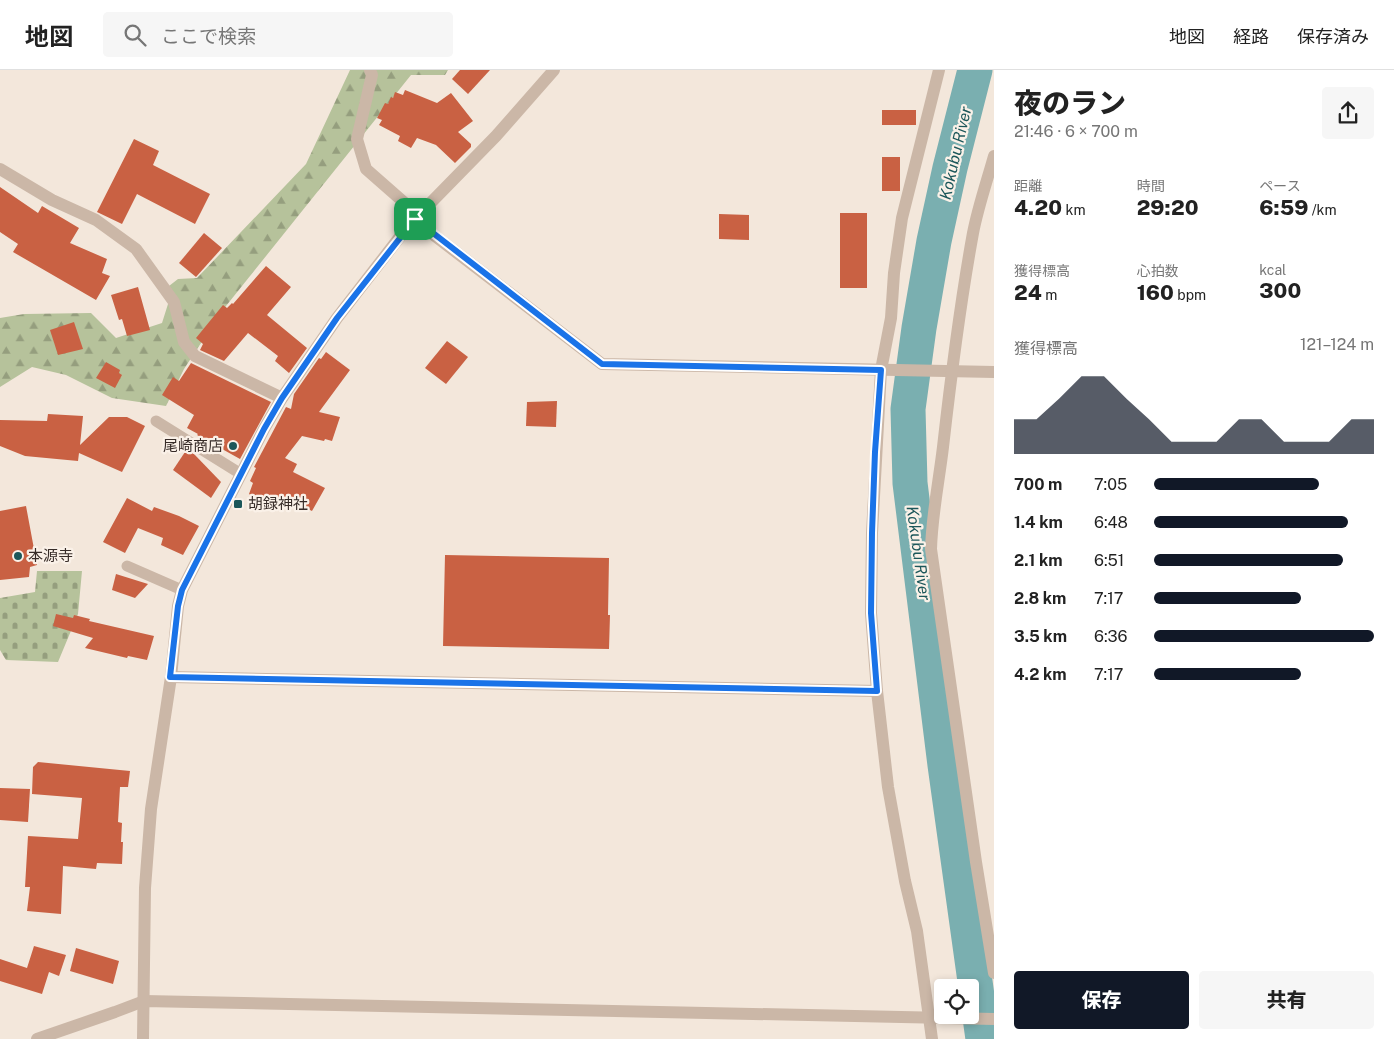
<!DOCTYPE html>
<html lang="ja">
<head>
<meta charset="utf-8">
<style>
  :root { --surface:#fff; --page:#f6f6f6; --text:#222; --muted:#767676; --line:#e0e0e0; --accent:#111827 }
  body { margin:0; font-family:"Public Sans","Noto Sans JP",sans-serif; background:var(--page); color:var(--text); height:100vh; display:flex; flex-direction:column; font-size:19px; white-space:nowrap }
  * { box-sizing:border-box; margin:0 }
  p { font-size:16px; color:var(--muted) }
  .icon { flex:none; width:28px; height:28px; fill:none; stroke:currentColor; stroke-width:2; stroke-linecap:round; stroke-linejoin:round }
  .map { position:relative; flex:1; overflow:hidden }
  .panel { display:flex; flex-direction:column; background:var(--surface); width:400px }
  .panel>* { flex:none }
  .tools { position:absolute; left:934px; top:909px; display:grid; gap:10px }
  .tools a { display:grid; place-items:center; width:45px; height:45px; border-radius:5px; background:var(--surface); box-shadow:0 2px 8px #0003; font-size:25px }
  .pin { position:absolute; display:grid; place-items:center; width:42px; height:42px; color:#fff; margin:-21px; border-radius:10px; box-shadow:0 2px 8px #0006 }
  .round { display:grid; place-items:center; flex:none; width:52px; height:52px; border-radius:5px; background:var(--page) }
  .head { display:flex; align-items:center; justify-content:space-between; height:85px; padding:0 20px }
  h1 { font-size:28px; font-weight:800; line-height:38px }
  .stats { display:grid; grid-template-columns:repeat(3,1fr); gap:8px; height:85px; padding:5px 20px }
  .stats div { display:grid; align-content:center }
  .stats b { font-size:21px; font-weight:800 }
  .stats small { font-size:14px; font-weight:400 }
  .stats p { font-size:14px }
  .chart { height:140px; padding:10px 20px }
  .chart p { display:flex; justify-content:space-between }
  .chart svg { width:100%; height:90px; margin-top:5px; fill:var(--accent); opacity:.7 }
  .button { display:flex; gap:10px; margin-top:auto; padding:10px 20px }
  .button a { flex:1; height:58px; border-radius:5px; background:var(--accent); color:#fff; font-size:20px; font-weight:800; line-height:58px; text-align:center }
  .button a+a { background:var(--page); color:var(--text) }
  ul { padding:0 20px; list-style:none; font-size:16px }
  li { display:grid; grid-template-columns:80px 60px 1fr; align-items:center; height:38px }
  li i { height:12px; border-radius:6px; background:var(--accent) }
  header { display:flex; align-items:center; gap:30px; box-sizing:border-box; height:70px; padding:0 25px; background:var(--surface); border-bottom:1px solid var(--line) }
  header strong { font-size:24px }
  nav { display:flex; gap:28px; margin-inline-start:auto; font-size:18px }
  .search { width:350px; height:45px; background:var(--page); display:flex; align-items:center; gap:12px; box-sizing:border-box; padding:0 18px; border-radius:5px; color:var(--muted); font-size:19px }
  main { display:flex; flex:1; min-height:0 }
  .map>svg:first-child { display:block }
</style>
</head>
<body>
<header>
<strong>地図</strong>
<div class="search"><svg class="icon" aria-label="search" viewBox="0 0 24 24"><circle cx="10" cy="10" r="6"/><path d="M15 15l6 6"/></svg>ここで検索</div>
<nav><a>地図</a><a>経路</a><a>保存済み</a></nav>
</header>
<main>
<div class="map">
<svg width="994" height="969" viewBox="0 0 994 969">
  <defs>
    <pattern id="forest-firs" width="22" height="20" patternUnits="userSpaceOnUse" patternTransform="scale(1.25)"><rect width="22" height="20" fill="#b6c29b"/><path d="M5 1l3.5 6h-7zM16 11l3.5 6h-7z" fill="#959e7e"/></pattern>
    <pattern id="cemetery-stones" width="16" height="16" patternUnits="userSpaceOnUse" patternTransform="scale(1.25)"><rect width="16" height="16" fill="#b6c29b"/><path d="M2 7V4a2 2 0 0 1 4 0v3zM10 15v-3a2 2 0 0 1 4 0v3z" fill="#959e7e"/></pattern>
  </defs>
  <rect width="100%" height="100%" fill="#f3e7db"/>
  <polygon fill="url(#forest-firs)" points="350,0 448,0 445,5 411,5 222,241 184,299 166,336 112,328 66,305 32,297 0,317 0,248 24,244 91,243 116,268 162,253 168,234 169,216 178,209 197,208 306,94"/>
  <polygon fill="url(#cemetery-stones)" points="37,501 82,501 78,544 58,592 6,590 0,580 0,528 35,522"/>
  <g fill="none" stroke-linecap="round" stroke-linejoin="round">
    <polyline stroke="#7aafb0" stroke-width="35" points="975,0 950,98 934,171 919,258 908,339 910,413 945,695 983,969"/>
  </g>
  <g fill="#c96143">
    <polygon points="460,0 490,0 468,24 452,9"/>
    <polygon points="405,20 437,33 451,23 473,51 458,62 471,74 471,77 455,93 436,75 417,68 411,78 398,71 400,66 379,55 382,50 377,48 385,33 388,34 391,27 393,28 395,22 403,25"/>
    <rect x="882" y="40" width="34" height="15"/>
    <polygon points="134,69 159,81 153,95 210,124 195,154 137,124 122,154 97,142"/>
    <rect x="882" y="87" width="18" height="34"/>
    <polygon points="0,117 38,143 42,136 79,158 70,173 107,189 102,203 110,206 96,230 13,182 18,174 0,162"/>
    <rect x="840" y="143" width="27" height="75"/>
    <polygon points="719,144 749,145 749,170 719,169"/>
    <polygon points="204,163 222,178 196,207 179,193"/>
    <polygon points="266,196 291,217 267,245 307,278 289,303 275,291 278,286 248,263 224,291 200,280 203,274 196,268 223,235 227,238 232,233 233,234"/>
    <polygon points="138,217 150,260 127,266 122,249 119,250 111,225"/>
    <polygon points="74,252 83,279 58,285 50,260"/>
    <polygon points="447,271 468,287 446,314 425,298"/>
    <polygon points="326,282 350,300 319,342 340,347 332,371 325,369 324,371 302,366 285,388 297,394 293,402 325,418 312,441 284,427 278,436 264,428 262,433 249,424 253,413 250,411 256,398 254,397 286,337 291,339 294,324 319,288 321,289"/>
    <polygon points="106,292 120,300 119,303 122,305 115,318 96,308"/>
    <polygon points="191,293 271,332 240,389 197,365 198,364 187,358 194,345 162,325 173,307 179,311"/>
    <polygon points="557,331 556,357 526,356 527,332"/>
    <polygon points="48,344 83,346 80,375 109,347 127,347 145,356 122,402 79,383 78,391 25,386 0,376 0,350 47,351"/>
    <polygon points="187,379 194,384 221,412 211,428 173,400"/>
    <polygon points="127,428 152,441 154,437 179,446 199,456 183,485 161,475 163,468 138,458 125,483 103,472"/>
    <polygon points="26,436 37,495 30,497 29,507 0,510 0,441"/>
    <polygon points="445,485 609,488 608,545 610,545 609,579 443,576"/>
    <polygon points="116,504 148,514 135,528 112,520"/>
    <polygon points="56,544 73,548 74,545 90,549 89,551 154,566 147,590 128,586 127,588 85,578 93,568 53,556"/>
    <polygon points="38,692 130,701 128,717 120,717 118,752 122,753 121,772 123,772 122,794 97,793 96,799 63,796 61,844 27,841 30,817 25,817 28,766 78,769 82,728 32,724 33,697"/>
    <polygon points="0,718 30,719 28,752 0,750"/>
    <polygon points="34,876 66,885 59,906 49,902 42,924 0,911 0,889 27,898"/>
    <polygon points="76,878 119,891 113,914 70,901"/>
  </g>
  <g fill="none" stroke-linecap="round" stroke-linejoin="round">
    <g stroke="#cbb7a7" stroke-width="11">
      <polyline points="156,351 241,404"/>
      <polyline points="127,496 182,520"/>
    </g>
    <g stroke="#cbb7a7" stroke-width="12">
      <polyline points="370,0 372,5 357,69 366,99 407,135 415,149 422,156 602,294 994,302"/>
      <path d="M 994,86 C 987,111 978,137 973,163 C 960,234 951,306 943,377 C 939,411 932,444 931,479 L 976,792 L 994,903"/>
      <polyline points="0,99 52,130 96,150 136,179 174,232 184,272 195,286 282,328"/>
      <polyline points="171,607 877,621"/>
      <polyline points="37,969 115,942 144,931 994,949"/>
      <polyline points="143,969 145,818 151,739 171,607 178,536 182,520 264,359 282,328 337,248 409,155 496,66 554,0"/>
      <polyline points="932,969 917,861 905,811 888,717 877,621 871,543 872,463 881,300 891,248 894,203 902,148 939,0"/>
    </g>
  </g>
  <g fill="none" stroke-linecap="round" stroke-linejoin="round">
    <defs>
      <polygon id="route" points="415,149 602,294 881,300 875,382 872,463 871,543 877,621 170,607 178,536 182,520 264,359 282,328 337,248"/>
    </defs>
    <use href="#route" stroke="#fff" stroke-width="10"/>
    <use href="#route" stroke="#1a73e8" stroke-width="6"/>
  </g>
  <g fill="#1c575a" stroke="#faf1e8" stroke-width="2">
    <circle cx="233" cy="376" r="5"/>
    <rect x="233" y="429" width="10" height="10" rx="2.5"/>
    <circle cx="18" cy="486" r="5"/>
  </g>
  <g text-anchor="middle" stroke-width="4.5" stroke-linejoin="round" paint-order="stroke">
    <g font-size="15" fill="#372c28" stroke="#faf1e8" text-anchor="start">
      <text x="223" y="381" text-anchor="end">尾崎商店</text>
      <text x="248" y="439">胡録神社</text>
      <text x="28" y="491">本源寺</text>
    </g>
    <g font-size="16" font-style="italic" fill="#1c575a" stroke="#faf1e8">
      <text transform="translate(955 83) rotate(-77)" y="6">Kokubu River</text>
      <text transform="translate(919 483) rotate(82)" y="6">Kokubu River</text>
    </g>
  </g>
</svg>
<div class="tools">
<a><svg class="icon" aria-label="locate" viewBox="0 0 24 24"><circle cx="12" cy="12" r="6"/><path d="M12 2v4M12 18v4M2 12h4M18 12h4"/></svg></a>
</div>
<div class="pin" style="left:415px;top:149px;background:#1e9e55"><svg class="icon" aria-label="arrive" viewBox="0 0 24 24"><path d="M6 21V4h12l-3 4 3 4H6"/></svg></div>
</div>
<section class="panel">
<div class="head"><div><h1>夜のラン</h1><p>21:46 · 6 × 700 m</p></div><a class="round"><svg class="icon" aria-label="share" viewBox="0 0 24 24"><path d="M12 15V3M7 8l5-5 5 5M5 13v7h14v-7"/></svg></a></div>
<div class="stats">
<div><p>距離</p><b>4.20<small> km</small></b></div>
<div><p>時間</p><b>29:20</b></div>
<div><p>ペース</p><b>6:59<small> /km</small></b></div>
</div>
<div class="stats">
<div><p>獲得標高</p><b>24<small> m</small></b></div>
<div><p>心拍数</p><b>160<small> bpm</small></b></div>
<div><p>kcal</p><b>300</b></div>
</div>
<div class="chart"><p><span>獲得標高</span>121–124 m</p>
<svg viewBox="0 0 160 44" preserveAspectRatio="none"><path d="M0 44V27L10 27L20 17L30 6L40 6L50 17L60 27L70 38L80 38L90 38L100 27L110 27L120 38L130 38L140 38L150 27L160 27V44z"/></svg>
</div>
<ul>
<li><b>700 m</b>7:05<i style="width:75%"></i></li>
<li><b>1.4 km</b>6:48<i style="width:88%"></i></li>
<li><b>2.1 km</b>6:51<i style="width:86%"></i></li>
<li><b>2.8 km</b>7:17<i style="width:67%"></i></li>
<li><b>3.5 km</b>6:36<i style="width:100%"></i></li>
<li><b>4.2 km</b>7:17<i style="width:67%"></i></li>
</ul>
<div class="button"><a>保存</a><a>共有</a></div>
</section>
</main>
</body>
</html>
